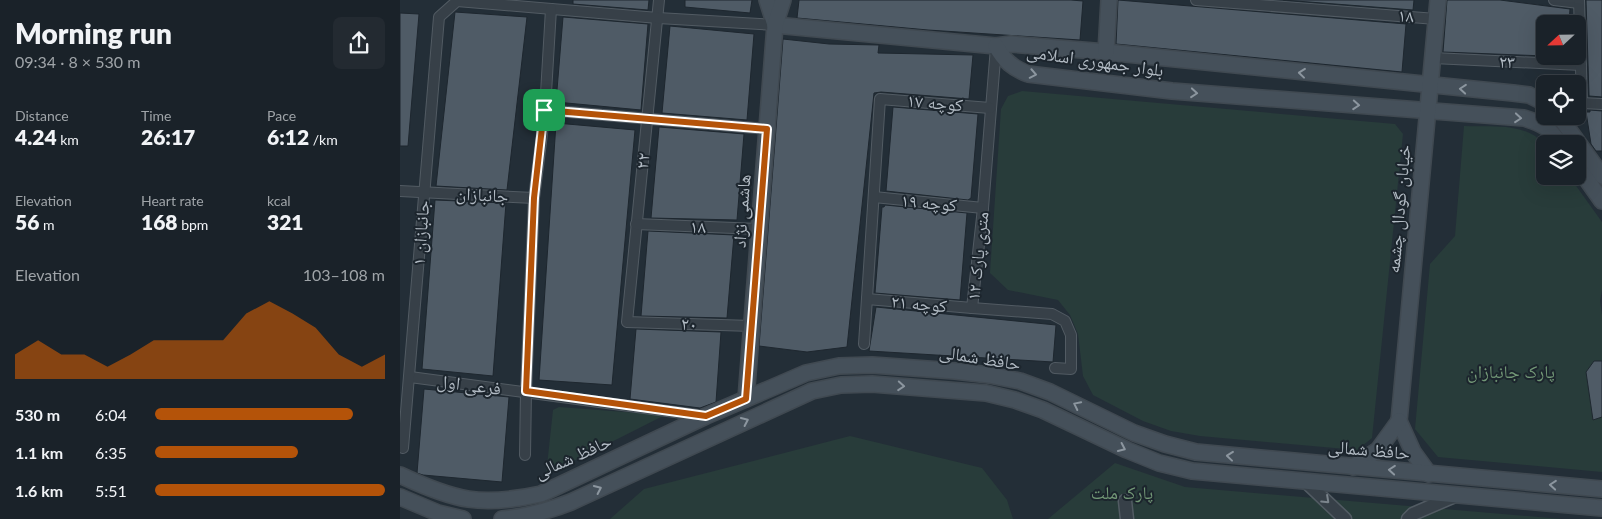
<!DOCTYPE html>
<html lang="en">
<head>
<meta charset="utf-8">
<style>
  :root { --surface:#1a2229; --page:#232a31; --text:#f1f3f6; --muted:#9fa4a8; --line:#383f46; --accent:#b45309 }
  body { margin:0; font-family:Lato,"Noto Naskh Arabic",sans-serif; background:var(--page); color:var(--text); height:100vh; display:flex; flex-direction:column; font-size:19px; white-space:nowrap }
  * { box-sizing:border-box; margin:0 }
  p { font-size:16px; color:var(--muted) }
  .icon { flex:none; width:28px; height:28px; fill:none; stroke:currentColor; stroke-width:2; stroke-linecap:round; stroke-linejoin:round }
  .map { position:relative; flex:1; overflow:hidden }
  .side { display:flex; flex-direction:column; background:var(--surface); width:400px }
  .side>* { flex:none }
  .needle { width:32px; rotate:248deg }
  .tools { position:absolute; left:1136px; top:15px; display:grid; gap:10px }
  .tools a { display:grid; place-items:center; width:50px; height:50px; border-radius:8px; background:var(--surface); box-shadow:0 5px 20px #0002,0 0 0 1px var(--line); font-size:25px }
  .pin { position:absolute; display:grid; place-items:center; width:42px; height:42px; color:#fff; margin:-21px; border-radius:10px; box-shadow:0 2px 8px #0006 }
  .round { display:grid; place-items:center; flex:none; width:52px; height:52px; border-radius:8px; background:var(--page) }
  .summary { display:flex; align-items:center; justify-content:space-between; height:85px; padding:0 15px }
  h1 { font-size:28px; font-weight:800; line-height:38px }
  .figures { display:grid; grid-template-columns:repeat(3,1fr); gap:8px; height:85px; padding:5px 15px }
  .figures div { display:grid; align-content:center }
  .figures b { font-size:21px; font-weight:800 }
  .figures small { font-size:14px; font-weight:400 }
  .figures p { font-size:14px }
  .chart { height:140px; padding:10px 15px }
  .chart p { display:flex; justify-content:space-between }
  .chart svg { width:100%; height:90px; margin-top:5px; fill:var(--accent); opacity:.7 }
  ul { padding:0 15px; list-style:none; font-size:16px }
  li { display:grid; grid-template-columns:80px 60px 1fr; align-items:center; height:38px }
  li i { height:12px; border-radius:6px; background:var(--accent) }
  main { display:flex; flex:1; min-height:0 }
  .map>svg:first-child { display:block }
</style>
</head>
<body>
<main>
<section class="side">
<div class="summary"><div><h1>Morning run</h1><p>09:34 · 8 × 530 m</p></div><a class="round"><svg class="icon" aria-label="share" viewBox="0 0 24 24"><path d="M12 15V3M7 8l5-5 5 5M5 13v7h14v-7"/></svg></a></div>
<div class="figures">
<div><p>Distance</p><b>4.24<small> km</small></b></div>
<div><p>Time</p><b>26:17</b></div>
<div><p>Pace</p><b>6:12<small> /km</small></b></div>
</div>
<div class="figures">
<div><p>Elevation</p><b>56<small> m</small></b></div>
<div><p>Heart rate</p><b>168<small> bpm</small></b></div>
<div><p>kcal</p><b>321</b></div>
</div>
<div class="chart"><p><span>Elevation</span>103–108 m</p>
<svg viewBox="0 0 160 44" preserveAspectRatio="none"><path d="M0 44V32L10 25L20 32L30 32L40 38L50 32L60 25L70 25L80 25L90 25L100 12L110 6L120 12L130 19L140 32L150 38L160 32V44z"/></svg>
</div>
<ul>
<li><b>530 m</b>6:04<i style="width:86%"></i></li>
<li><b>1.1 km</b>6:35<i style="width:62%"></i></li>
<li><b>1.6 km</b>5:51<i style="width:100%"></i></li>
</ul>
</section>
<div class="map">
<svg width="1202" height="519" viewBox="0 0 1202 519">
  <rect width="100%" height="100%" fill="#232e37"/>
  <g fill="#283c3a">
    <polygon points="622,91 995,124 1003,134 972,438 957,450 800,436 771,431 743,421 693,395 683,376 678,334 670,315 658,300 608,290 590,273 601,109 608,96"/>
    <path d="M 1064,126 C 1092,127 1124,122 1145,144 L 1145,176 L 1169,176 L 1202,222 L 1202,290 L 1200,301 L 1202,315 L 1202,472 L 1038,457 L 1015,429 L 1030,264 L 1055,236 Z"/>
    <polygon points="159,407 265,415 146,475 153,410"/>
    <polygon points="450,436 582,468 607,500 613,519 210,519 244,489"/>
    <polygon points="715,463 785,487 1162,519 648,519"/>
  </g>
  <g fill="#4f5b66" stroke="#1e272f">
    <polygon points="173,0 249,0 248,10 173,4"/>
    <polygon points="285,0 352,0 350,13 285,7"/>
    <polygon points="399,0 671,0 683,1 680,40 528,30 397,18"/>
    <polygon points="718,0 1006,24 1002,72 716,44"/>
    <polygon points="883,0 1014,0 1013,10"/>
    <polygon points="1047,0 1100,0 1170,9 1169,24 1145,24 1145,56 1043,52"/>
    <polygon points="1186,0 1202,0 1202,97 1189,96"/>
    <polygon points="55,12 127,17 107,190 36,186"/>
    <polygon points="0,13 19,14 8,146 0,146"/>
    <polygon points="163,17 248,24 241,110 156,102"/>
    <polygon points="270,26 354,34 347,120 262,113"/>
    <polygon points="383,39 429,44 479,45 478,53 573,55 569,99 481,92 474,93 447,347 407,352 359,346"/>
    <polygon points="493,107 578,114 571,198 568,200 486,191"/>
    <polygon points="1190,110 1202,111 1202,151 1196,151 1191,144 1186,112 1190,112"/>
    <polygon points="156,123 235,130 212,385 139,380"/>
    <polygon points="259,127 344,134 337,220 251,218"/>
    <polygon points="35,200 106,203 93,376 22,369"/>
    <polygon points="485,205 567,213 560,300 475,293 482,207 484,207"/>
    <polygon points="248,231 334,235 327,318 241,316"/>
    <polygon points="476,307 656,325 653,362 469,351"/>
    <polygon points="236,329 321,332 316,402 300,408 230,399"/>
    <polygon points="1194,361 1202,361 1202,417 1193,420 1186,372"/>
    <polygon points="24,389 109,397 102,482 23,475 17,473"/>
  </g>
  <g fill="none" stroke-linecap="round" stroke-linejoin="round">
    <defs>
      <g id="minor">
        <polyline points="259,0 227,322 352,326"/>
        <polyline points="796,0 1036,19"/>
        <polyline points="1154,0 1179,3"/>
        <polyline points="596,47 583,208 572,308 652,314 665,321 671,335 671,369 655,368"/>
        <polyline points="1033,58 1181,65"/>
        <polyline points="1182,103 1202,104"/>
        <polyline points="145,110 367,129"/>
        <polyline points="1178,112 1182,103 1179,0"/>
        <polyline points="0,191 134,198"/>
        <polyline points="474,197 583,208"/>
        <polyline points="236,224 359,229"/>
        <polyline points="467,299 572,308"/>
        <polyline points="464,344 480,99 590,108"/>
        <polyline points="10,377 305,416"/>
        <polyline points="3,448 39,17 57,1 258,18 375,25"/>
        <polyline points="125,455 126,391 134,198 145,110 151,9"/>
      </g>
      <g id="tertiary">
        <polyline points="906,482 945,519"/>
        <polyline points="725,501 727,519"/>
        <polyline points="1008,519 1013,514 1057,495"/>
      </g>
      <g id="secondary">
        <polyline points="367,0 375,25"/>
        <polyline points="375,25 596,46 611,44 706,52 1113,93 1129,95 1145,103"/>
        <path d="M 596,46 C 604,61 613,68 628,74 L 772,91 L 1124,118 C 1143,124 1149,127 1160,144"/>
        <polyline points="706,52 709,0"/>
        <polyline points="1159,116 1202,176"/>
        <polyline points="1178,167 1202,201"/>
        <polyline points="346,399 375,25 383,0"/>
        <polyline points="999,421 1038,0"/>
        <polyline points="999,421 1013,452 1029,474"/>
        <polyline points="953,467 978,450 999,421"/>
        <path d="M 0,475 C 55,501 81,507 141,494 L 306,416 L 376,386 L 406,373 L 439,366 L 472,365 L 555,371 L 589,375 L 620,381 L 650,392 L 734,433 L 765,444 L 796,452 L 1202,489"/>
        <polyline points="0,497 38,513 63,519"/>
        <path d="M 102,519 C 127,517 148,511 171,502 L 412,391 L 441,385 L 472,384 L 586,393 L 615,400 L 643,410 L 727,450 L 759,463 L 792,471 L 1202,508"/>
      </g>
    </defs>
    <use href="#minor" stroke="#525b63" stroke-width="12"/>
    <use href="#tertiary" stroke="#525b63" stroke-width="15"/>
    <use href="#secondary" stroke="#404951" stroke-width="18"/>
    <use href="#minor" stroke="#374048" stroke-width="10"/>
    <use href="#tertiary" stroke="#374048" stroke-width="12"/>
    <use href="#secondary" stroke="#45505a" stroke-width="15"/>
  </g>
  <defs><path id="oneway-chevron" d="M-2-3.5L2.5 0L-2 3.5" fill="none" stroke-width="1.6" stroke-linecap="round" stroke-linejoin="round" transform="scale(1.25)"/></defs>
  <g stroke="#8c969f">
    <use href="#oneway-chevron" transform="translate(902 73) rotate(-174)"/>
    <use href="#oneway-chevron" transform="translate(633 74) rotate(11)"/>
    <use href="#oneway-chevron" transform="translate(1063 89) rotate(-175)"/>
    <use href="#oneway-chevron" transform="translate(794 93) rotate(5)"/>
    <use href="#oneway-chevron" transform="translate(956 105) rotate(4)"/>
    <use href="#oneway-chevron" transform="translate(1118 118) rotate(5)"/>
    <use href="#oneway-chevron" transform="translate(501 386) rotate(4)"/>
    <use href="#oneway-chevron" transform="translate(677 405) rotate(-154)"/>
    <use href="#oneway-chevron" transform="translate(345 421) rotate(-25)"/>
    <use href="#oneway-chevron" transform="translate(722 448) rotate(25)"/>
    <use href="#oneway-chevron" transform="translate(830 456) rotate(-174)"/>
    <use href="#oneway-chevron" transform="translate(992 470) rotate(-175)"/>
    <use href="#oneway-chevron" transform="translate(1153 485) rotate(-175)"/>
    <use href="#oneway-chevron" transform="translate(198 489) rotate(-25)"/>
  </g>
  <use stroke="#7b848c" href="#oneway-chevron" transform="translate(926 500) rotate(43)"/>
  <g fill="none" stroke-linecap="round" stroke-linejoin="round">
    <defs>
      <polygon id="route" points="144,110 367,129 346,399 306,416 126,391 134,198"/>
    </defs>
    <use href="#route" stroke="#fff" stroke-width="10"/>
    <use href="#route" stroke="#b45309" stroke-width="6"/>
  </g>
  <g text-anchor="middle" stroke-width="4" stroke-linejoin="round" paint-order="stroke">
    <g font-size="18" fill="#b2bbc4" stroke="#1c252d">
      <text transform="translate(1006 16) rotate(4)" y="6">۱۸</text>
      <text transform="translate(695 61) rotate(8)" y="6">بلوار جمهوری اسلامی</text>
      <text transform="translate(1107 62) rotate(2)" y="6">۲۳</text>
      <text transform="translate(535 103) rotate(5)" y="6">کوچه ۱۷</text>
      <text transform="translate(243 161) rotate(-84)" y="6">۲۲</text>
      <text transform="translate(82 195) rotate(3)" y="6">جانبازان</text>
      <text transform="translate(529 203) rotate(5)" y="6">کوچه ۱۹</text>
      <text transform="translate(999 209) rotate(-85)" y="6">خیابان گودال چشمه</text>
      <text transform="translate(342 211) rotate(-86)" y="6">هاشمی نژاد</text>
      <text transform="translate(298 227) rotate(2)" y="6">۱۸</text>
      <text transform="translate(21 233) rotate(-86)" y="6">جانبازان ۱</text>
      <text transform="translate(578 256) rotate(-84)" y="6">۱۲ متری پارک</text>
      <text transform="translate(519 304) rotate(5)" y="6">کوچه ۲۱</text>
      <text transform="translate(289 324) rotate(2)" y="6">۲۰</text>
      <text transform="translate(580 358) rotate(9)" y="6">حافظ شمالی</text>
      <text transform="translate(69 385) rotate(7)" y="6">فرعی اول</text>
      <text transform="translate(969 450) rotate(5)" y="6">حافظ شمالی</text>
      <text transform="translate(173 457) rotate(-24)" y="6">حافظ شمالی</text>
    </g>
    <g font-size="18" fill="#729776" stroke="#1c252d">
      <text x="1111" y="378">پارک جانبازان</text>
      <text x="722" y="499">پارک ملت</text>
    </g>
  </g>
</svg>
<div class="tools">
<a><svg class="needle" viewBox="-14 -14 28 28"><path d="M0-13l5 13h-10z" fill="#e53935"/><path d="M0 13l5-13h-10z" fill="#9fa4a8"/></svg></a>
<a><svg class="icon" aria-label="locate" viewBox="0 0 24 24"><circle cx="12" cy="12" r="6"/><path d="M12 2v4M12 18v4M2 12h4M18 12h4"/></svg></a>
<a><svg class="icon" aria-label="layers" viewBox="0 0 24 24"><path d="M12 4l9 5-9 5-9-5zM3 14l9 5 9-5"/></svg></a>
</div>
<div class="pin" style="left:144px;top:110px;background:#1e9e55"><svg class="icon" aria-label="arrive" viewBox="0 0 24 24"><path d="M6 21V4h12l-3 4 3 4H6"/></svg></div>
</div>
</main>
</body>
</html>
